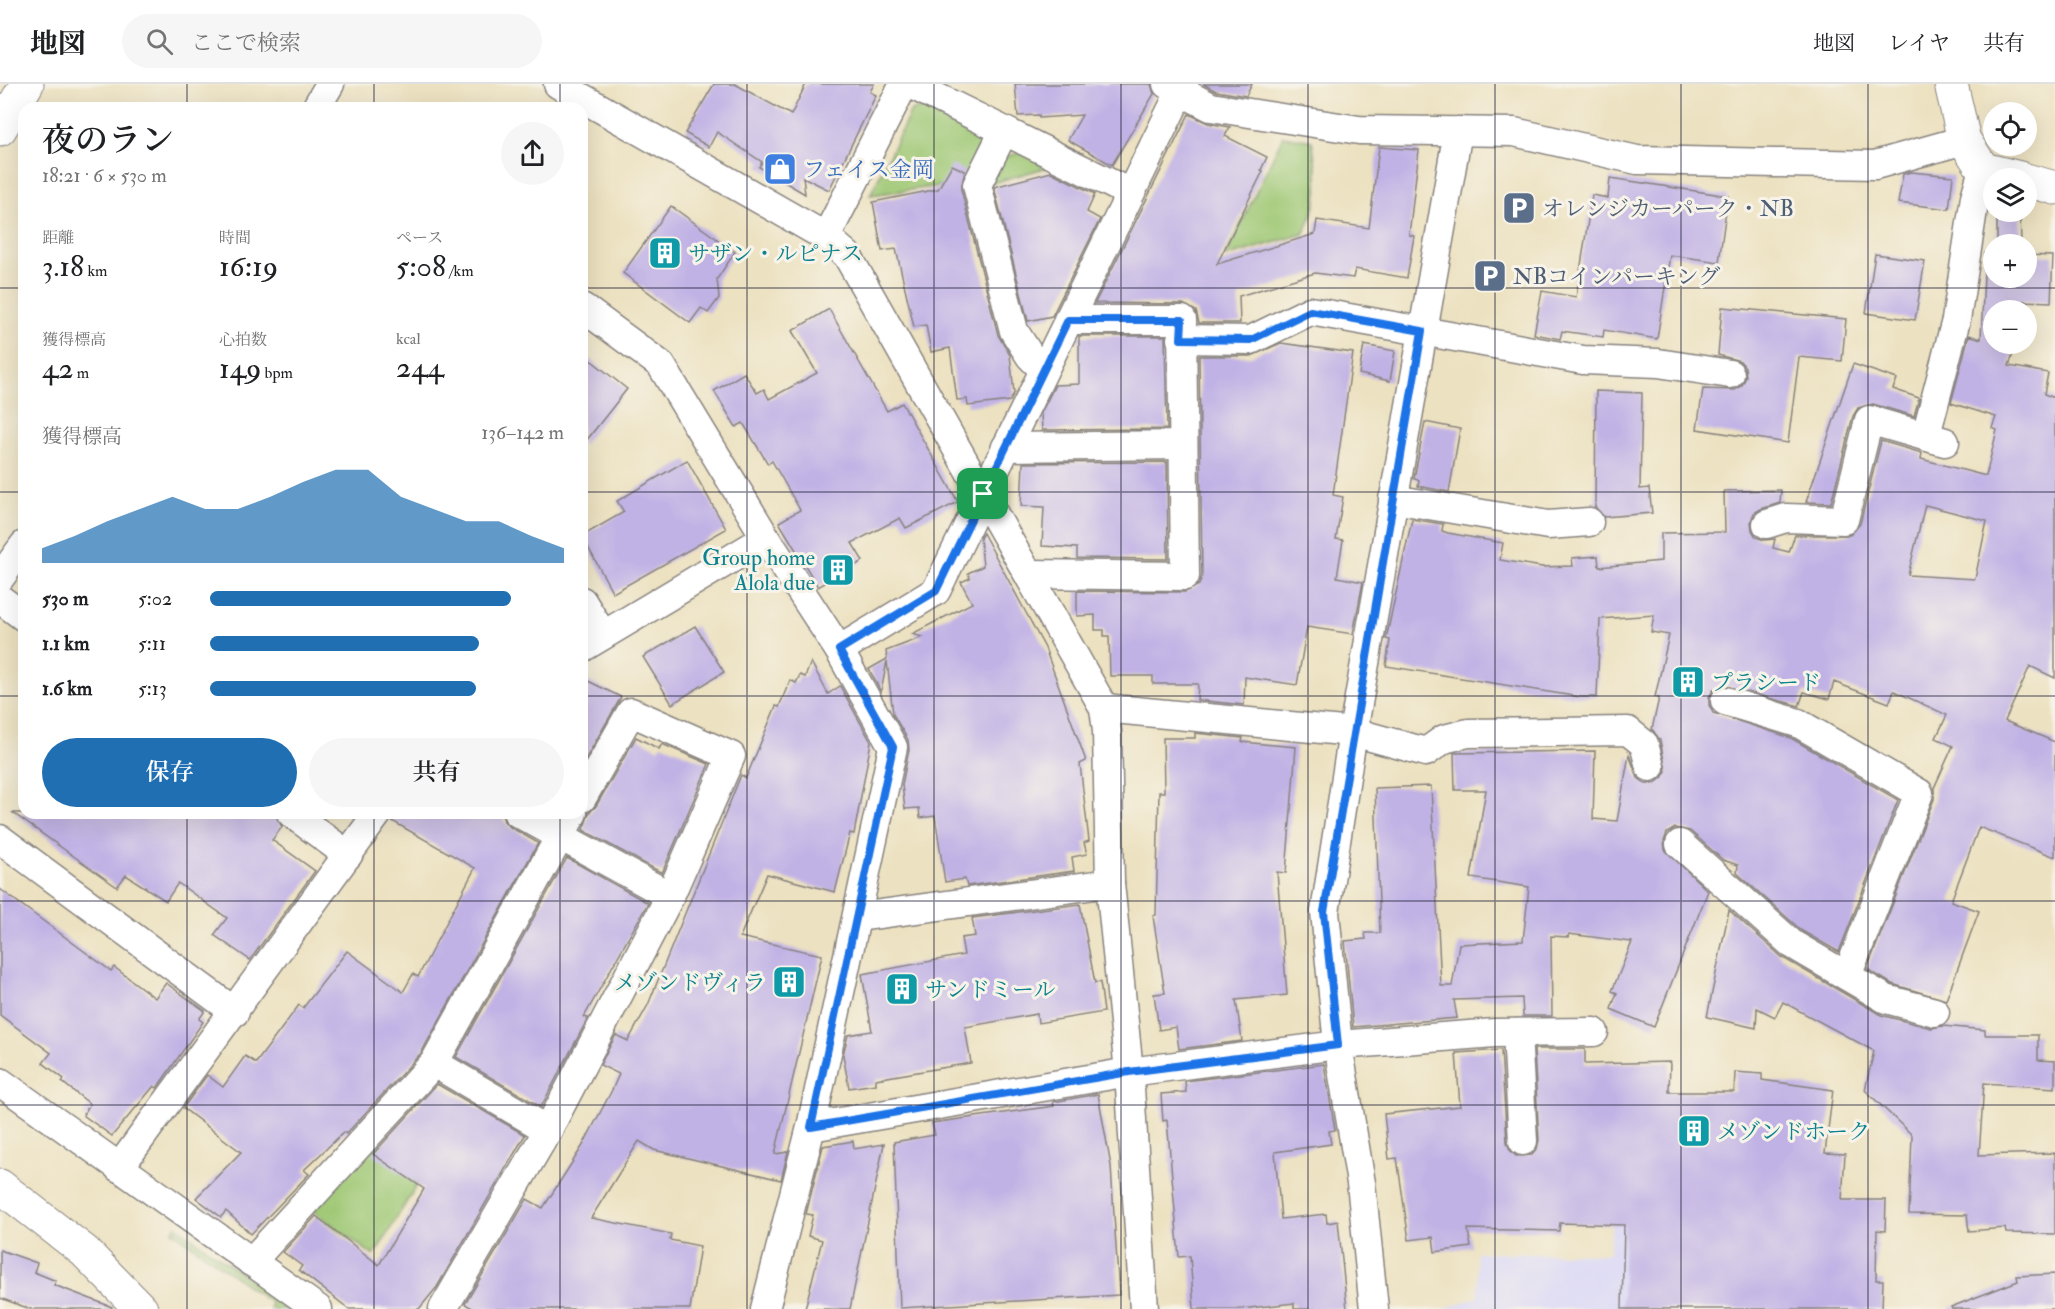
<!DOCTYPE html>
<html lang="ja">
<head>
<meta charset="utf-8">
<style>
  :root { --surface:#fff; --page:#f6f6f6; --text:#202124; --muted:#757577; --line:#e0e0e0; --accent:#1f6fb2 }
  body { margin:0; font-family:"IM FELL Double Pica","Noto Serif JP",serif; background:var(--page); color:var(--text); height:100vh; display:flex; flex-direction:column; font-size:22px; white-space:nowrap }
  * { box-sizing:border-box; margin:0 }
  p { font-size:20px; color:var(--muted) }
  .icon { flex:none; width:33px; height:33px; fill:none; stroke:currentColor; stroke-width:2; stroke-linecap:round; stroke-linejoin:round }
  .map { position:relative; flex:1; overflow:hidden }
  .panel { position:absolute; left:18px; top:18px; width:570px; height:717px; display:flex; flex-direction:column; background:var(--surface); border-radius:18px; box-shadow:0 6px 24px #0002 }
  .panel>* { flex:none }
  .fabs { position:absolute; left:1983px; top:18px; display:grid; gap:12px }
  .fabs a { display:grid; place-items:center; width:54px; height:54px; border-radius:50%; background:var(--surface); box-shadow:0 6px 24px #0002; font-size:30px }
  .pin { position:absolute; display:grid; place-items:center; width:51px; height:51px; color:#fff; margin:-26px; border-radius:12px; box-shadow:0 3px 9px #0006 }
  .round { display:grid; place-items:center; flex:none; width:63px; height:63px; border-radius:32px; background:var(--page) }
  .summary { display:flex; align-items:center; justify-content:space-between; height:102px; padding:0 24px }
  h1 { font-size:33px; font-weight:600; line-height:45px }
  .metrics { display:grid; grid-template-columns:repeat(3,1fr); gap:9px; height:102px; padding:6px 24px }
  .metrics div { display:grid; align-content:center }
  .metrics b { font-size:30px; font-weight:600 }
  .metrics small { font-size:16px; font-weight:400 }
  .metrics p { font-size:16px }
  .chart { height:168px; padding:12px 24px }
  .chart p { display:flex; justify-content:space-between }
  .chart svg { width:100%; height:108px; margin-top:6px; fill:var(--accent); opacity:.7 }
  .button { display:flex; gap:12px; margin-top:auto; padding:12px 24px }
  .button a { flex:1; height:69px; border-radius:36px; background:var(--accent); color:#fff; font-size:24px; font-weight:600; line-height:69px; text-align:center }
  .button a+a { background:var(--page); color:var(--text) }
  ul { padding:0 24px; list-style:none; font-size:20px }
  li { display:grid; grid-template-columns:96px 72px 1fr; align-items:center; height:45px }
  li i { height:15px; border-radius:8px; background:var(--accent) }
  header { display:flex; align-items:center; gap:36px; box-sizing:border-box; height:84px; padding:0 30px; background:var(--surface); border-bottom:2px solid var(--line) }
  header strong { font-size:28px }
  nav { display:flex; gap:33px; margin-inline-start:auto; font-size:21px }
  .search { width:420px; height:54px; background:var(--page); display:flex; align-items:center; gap:15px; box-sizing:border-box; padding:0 21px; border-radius:33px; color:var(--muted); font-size:22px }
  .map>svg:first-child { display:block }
</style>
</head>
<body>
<header>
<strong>地図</strong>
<div class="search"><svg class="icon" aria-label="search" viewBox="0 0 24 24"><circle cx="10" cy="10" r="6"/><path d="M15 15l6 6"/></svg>ここで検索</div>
<nav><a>地図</a><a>レイヤ</a><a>共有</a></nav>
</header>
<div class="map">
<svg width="2055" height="1225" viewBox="0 0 2055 1225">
  <rect width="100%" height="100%" fill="#f7f3e8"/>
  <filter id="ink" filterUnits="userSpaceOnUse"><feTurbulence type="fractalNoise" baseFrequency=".0167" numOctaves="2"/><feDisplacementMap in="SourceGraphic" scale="12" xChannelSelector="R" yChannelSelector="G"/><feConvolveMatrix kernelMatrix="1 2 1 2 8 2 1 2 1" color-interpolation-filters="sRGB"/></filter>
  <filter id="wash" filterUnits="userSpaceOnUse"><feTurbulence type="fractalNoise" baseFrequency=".008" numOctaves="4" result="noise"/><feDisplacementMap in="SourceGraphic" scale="24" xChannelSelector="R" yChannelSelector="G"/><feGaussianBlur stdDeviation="1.35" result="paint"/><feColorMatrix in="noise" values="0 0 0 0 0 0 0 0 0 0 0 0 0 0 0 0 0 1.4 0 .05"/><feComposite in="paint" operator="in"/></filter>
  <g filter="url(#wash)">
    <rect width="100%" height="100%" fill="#ece1c0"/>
    <polygon fill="#d9d7f8" points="1615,1104 1743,1225 1444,1225 1478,1213 1476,1169 1609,1170"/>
    <g fill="#9fc874" stroke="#607558" stroke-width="1.5">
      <polygon points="925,22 976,46 981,62 963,99 870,111 911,27"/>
      <path d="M 1283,52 L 1312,57 C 1318,93 1323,117 1303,150 L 1225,173 Z"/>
      <polygon points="1020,69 1048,83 989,100 1004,73"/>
      <polygon points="378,1056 425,1087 374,1172 313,1127"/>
      <polygon points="176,1142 290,1225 270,1225 271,1219 173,1147"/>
    </g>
    <g id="blocks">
      <g fill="#c1b2e5" fill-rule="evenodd">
        <polygon points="714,0 735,0 791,31 806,0 874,0 870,8 876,11 829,106 803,93 805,110 759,83 762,78 717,48 709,63 685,49"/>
        <polygon points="1015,0 1151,0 1154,10 1112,81 1068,56 1082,31 1039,34 1039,31 1018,32"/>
        <polygon points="1203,0 1252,0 1246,12 1216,7"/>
        <polygon points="1189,30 1208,39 1230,43 1225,52 1267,73 1261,86 1263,87 1217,180 1315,150 1317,136 1369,144 1379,63 1419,66 1409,151 1414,152 1407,194 1355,185 1353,194 1315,189 1239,212 1240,239 1199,239 1196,227 1183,220 1095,219"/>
        <polygon points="952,81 965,87 961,105 998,251 1010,271 1014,309 1010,317 968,322 967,315 957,316 950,264 931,268 926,241 914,243 896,165 882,167 873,118 938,105"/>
        <polygon points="1051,88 1095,110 1087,128 1100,135 1052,232 1028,237 994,103"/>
        <polygon points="1911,88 1953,92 1949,125 1898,119 1903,90"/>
        <polygon points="1610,94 1728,112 1719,178 1670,171 1657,255 1604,246 1603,253 1562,247 1560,255 1534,250 1542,207 1576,213 1592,111 1608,114"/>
        <polygon points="671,122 735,168 717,195 719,214 708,229 701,224 690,239 623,189"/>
        <polygon points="1997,128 2020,128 2021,160 1997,160"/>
        <path d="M 1985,169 L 1994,170 L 1994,194 L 2026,194 L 2026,171 L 2053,172 L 2051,218 L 2022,217 L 2021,226 L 1994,226 L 1994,260 L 2016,260 L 2009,282 L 2048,289 L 2044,310 L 2055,314 L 2055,594 L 2030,582 L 2005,637 L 2055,658 L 2055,773 L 1979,743 L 1951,817 L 1979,827 L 1946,916 L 1892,900 L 1867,885 L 1934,715 L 1934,704 L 1953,662 L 1936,654 L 1947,631 L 1894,607 L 1889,619 L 1834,598 L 1829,615 L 1804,608 L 1799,622 L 1722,601 L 1714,605 L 1709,613 L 1709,621 L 1713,629 L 1791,654 L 1898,716 L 1839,868 L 1802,847 L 1737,789 L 1738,781 L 1723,776 L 1690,747 L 1675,744 L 1667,749 L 1664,757 L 1665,766 L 1708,807 L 1654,943 L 1611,925 L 1617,909 L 1612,907 L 1632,858 L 1569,850 L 1568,853 L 1551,852 L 1552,932 L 1523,932 L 1522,914 L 1454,916 L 1457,934 L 1353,943 L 1345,857 L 1366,855 L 1365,849 L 1380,849 L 1375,704 L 1431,702 L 1441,902 L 1452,902 L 1459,860 L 1523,857 L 1529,803 L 1471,794 L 1486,706 L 1455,706 L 1454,669 L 1595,667 L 1593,735 L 1617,737 L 1629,671 L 1638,694 L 1645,699 L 1655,699 L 1662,694 L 1666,687 L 1660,656 L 1652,645 L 1659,614 L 1655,613 L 1669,551 L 1651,548 L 1654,531 L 1600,535 L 1597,613 L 1580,613 L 1386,582 L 1390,556 L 1386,555 L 1412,435 L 1443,440 L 1442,447 L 1448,449 L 1503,459 L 1500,476 L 1542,483 L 1573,482 L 1572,474 L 1598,472 L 1599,483 L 1661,477 L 1661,449 L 1725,448 L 1724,407 L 1781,406 L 1780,419 L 1761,425 L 1754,429 L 1751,437 L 1752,446 L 1756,453 L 1764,456 L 1775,455 L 1773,464 L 1789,468 L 1795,451 L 1850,451 L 1860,440 L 1881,357 L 1922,369 L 1921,375 L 1986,392 L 1997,346 L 1992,344 L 1996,333 L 1951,319 L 1969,251 L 1981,255 ZM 1925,421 L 1987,437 L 1975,495 L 1908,491 Z"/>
        <polygon points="1875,170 1925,177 1915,236 1866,229"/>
        <polygon points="1722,223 1846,235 1842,277 1799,273 1788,359 1697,345 1703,305 1735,306 1742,301 1746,293 1745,283 1740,277 1718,271"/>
        <polygon points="829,225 887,327 902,319 958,418 906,444 900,434 852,459 863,477 818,503 779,438 800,426 772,377 768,380 743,339 736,343 714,307 744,289 757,309 764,305 769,315 817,289 792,247"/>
        <polygon points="1079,252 1165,252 1167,345 1042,346 1041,329 1055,301 1079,300"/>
        <polygon points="1281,259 1353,269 1333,411 1343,413 1336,455 1343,456 1337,493 1363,498 1353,550 1307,543 1297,601 1245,593 1244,621 1197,616 1198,600 1153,600 1153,592 1110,592 1109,552 1104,552 1104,546 1095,546 1095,531 1077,532 1077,507 1185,508 1199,501 1202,492 1199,272 1251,272"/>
        <polygon points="1364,261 1395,267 1390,297 1359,290"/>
        <polygon points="582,269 627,305 582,362"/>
        <polygon points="1853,280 1897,295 1893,305 1919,314 1914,332 1873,320 1858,324 1853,332 1831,419 1806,418"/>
        <polygon points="1596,307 1642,309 1640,405 1649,404 1652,429 1604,433 1595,423"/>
        <polygon points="1425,338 1460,345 1449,408 1418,402 1419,396 1414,395"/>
        <polygon points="687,376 726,445 613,509 582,452 624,428 617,417"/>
        <polygon points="1167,378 1168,475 1077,474 1077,464 1042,462 1044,423 1021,422 1023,379"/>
        <polygon points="983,449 1045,564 1086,677 1080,680 1089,757 1084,759 1087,770 1072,773 1074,787 967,802 965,795 945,798 935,732 920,734 919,724 905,725 902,701 909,666 908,656 893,630 887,577 881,608 869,585 887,575 886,567 923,553 912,550 972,519 961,498 970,494 968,489 983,482 980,454"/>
        <polygon points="695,542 724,588 672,620 643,573"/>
        <polygon points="811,578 828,610 840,602 871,658 854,750 850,749 835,808 767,790 740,853 822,871 775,1070 788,1068 781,1096 654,1066 639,1057 591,1134 671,1150 670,1156 700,1162 690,1225 474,1225 465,1220 527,1115 543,1124 582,1063 612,1006 619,990 600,981 616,951 628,957 648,921 741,691 746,694 776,622 779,623 790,596 796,599 800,591 805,593"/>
        <polygon points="582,594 621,613 582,681"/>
        <polygon points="1195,649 1243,654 1242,658 1296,663 1286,789 1277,788 1287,911 1236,916 1242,957 1179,965 1176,943 1159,946 1154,910 1165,909 1153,832 1156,831 1159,708 1164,708 1163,654 1195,654"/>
        <polygon points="636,653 659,665 662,660 709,680 662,789 583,746 589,729 596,722"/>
        <polygon points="13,729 275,729 282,743 272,756 315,787 250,876 214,851 227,834 178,799 166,817 126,791 117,803"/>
        <polygon points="394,729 502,729 504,737 510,743 538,759 421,969 346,1050 344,1048 304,1086 309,1090 251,1150 226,1127 221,1133 196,1114 241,1068 183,1024 207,991 223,1003 245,972 256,979 299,921 303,924 347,867 403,908 413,890 418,893 475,784 392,737"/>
        <polygon points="567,774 648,819 584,933 588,934 541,1023 456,973"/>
        <polygon points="0,805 111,887 114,883 155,914 166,899 205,927 199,935 203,938 157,1004 154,1002 112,1052 83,1031 90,1020 62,998 64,995 43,979 51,969 0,931"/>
        <polygon points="1080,820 1095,899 1100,898 1104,928 1038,939 1037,930 965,943 971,979 876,995 876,1000 849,1004 843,971 848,951 872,947 862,890 964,871 961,854 975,852 972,834"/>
        <polygon points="1729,826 1783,874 1881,931 1931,944 1943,942 1985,946 1985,951 2038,951 2038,976 2055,977 2055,1004 1984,999 1979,1071 2055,1069 2055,1150 2006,1149 2005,1144 1969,1147 1967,1131 1909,1130 1912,1051 1865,1006 1874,967 1783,918 1775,933 1757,924 1756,944 1707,933"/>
        <polygon points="1534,965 1585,965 1585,980 1670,978 1669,1008 1734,1008 1735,988 1762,990 1762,996 1833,1006 1825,1069 1845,1070 1842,1116 1886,1116 1885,1147 1877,1146 1876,1196 1883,1196 1882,1225 1622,1225 1624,1141 1560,1139 1559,1147 1468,1145 1471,1163 1435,1168 1433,1153 1409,1156 1397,1074 1389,1075 1384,1030 1460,1022 1456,969 1501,966 1507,1058 1510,1066 1516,1072 1532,1071 1537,1065 1539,1056"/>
        <polygon points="1324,980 1335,1046 1329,1047 1331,1060 1275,1068 1281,1135 1326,1130 1327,1139 1338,1137 1347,1225 1294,1225 1294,1219 1240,1225 1194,1225 1190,1172 1179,1173 1167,1036 1163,1037 1161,1010 1186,1008 1185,997"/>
        <polygon points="437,1000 525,1051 437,1203 419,1225 349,1225 299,1186 302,1182 283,1168 316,1132 379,1181 424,1105 373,1070"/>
        <polygon points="1098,1010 1111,1082 1119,1211 900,1224 894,1058 935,1051 932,1039 1054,1022 1053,1018"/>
        <polygon points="853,1057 854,1065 884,1060 850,1225 805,1225 822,1156 808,1152 813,1131 806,1130 823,1062"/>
        <polygon points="0,1166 37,1179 34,1188 56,1197 54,1201 112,1223 111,1225 30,1225 0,1214"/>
        <polygon points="2055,1190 2055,1225 1952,1225 1951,1223 2018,1197 2017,1192"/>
      </g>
    </g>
  </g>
  <g filter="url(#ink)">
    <use href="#blocks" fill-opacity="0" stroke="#87827e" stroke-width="1.5"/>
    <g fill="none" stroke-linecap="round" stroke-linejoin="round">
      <defs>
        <g id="street">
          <polyline points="558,0 826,153 847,171 1104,624 1107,647 1110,799 1129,988 1144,1225"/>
          <polyline points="910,0 1130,109"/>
          <polyline points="1167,0 1211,23 1359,46 1514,48 1637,76 1875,81 1964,56"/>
          <polyline points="316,24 330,0"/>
          <polyline points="1004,47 977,101 1014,247 1030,272 1043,285"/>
          <polyline points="826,153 904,0"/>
          <polyline points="582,223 661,281 766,454 839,566 893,663 811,1043 765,1225"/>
          <polyline points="1181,255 1251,256 1310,227 1583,276 1658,279 1730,290"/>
          <polyline points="1926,351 1956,236 1975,113 1983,85"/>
          <polyline points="1006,363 1183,361"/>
          <polyline points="1393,415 1548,441 1589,438"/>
          <polyline points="1767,440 1786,434 1844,436 1869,336 1945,358"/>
          <polyline points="1030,490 1185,492 1182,236 1068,236"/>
          <polyline points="0,494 24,461"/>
          <polyline points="0,515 24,533"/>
          <polyline points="582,517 603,551"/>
          <polyline points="582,564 766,454"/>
          <polyline points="839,566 936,507 1184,0"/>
          <polyline points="1725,617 1798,639 1919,709 1847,892"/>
          <polyline points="1104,624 1353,648 1426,668 1444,655 1468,649 1628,647 1644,660 1650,683"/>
          <polyline points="291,729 348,771"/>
          <polyline points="518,729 670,812"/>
          <polyline points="0,755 235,928"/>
          <polyline points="1680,760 1792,860 1886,915 1935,928"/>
          <polyline points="858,833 1110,799"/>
          <polyline points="1517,949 1523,1057"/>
          <polyline points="434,979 548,1046"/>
          <polyline points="0,998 318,1225"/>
          <polyline points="811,1043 1129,988 1338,961 1325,828 1353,648 1458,47"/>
          <polyline points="119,1084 378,729"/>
          <polyline points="251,1178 434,979 573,729"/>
          <polyline points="443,1225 548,1046 670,812 731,672 631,628 582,714"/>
          <polyline points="1374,1225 1361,1099 1338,961 1495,949 1594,948"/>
        </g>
        <g id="secondary">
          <polyline points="1951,0 1964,56 1983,85 2020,94"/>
          <polyline points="2026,96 2055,104"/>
          <polyline points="0,1102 84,1167 141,1225"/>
        </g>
        <polyline id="primary" points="0,45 27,0"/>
      </defs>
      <use href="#street" stroke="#87827e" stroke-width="31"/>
      <use href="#secondary" stroke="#87827e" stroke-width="35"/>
      <use href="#primary" stroke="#87827e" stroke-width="35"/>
      <use href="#street" stroke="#fff" stroke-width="28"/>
      <use href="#secondary" stroke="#fff" stroke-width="33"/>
      <use href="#primary" stroke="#fff" stroke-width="33"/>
    </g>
  </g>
  <g fill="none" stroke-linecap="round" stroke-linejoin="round" filter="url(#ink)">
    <defs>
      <polygon id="route" points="1310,227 1422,247 1324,828 1338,961 1129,988 811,1043 893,663 839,566 936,507 1068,236 1182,236 1181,255 1251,256"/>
    </defs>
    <use href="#route" stroke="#fff" stroke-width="12"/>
    <use href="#route" stroke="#1a73e8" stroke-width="8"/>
  </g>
  <path fill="none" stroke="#22223b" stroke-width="1.5" stroke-opacity="0.55" d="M 187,0 L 187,24M 374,0 L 374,24M 560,0 L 560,24M 747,0 L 747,1225M 934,0 L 934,1225M 1121,0 L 1121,1225M 1308,0 L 1308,1225M 1495,0 L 1495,1225M 1681,0 L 1681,1225M 1868,0 L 1868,1225M 0,204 L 24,204M 582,204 L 2055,204M 0,408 L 24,408M 582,408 L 2055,408M 0,612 L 24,612M 582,612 L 2055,612M 187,729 L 187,1225M 374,729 L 374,1225M 560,729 L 560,1225M 0,817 L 2055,817M 0,1021 L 2055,1021"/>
  <defs>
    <symbol id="shop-square" viewBox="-11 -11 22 22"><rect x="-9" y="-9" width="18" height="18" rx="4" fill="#3f7fe0" stroke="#f7f3e8"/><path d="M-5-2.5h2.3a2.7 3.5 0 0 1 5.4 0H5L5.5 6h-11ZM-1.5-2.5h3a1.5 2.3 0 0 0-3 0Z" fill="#fff"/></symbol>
    <symbol id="parking-square" viewBox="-11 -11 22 22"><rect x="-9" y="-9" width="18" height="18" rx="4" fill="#5c6f8a" stroke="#f7f3e8"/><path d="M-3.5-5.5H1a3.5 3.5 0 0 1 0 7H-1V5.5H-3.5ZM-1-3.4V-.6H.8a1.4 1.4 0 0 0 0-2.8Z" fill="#fff"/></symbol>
    <symbol id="building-square" viewBox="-11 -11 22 22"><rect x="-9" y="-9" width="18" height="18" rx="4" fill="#0f9aa8" stroke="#f7f3e8"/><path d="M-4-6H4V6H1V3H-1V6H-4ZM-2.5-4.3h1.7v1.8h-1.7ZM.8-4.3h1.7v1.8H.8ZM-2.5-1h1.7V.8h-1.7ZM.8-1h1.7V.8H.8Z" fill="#fff"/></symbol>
  </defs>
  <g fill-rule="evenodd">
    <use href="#shop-square" x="761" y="66" width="38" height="38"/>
    <use href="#parking-square" x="1500" y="105" width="38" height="38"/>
    <use href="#building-square" x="646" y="150" width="38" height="38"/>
    <use href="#parking-square" x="1471" y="173" width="38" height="38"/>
    <use href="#building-square" x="819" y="467" width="38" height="38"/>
    <use href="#building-square" x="1669" y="579" width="38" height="38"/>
    <use href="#building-square" x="770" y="879" width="38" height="38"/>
    <use href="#building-square" x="883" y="886" width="38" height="38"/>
    <use href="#building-square" x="1675" y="1028" width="38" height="38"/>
  </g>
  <g text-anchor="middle" stroke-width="6" stroke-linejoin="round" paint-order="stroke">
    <g font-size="22" fill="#366cbe" stroke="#f7f3e8" text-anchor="start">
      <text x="803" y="93">フェイス金岡</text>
    </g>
    <g font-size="22" fill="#4e5e75" stroke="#f7f3e8" text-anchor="start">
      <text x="1542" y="132">オレンジカーパーク・NB</text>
      <text x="1513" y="200">NBコインパーキング</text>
    </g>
    <g font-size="22" fill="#0d838f" stroke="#f7f3e8" text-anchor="start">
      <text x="688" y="177">サザン・ルピナス</text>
      <text x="815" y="481" text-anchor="end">Group home<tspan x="815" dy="25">Alola due</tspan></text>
      <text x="1711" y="606">プラシード</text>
      <text x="766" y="906" text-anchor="end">メゾンドヴィラ</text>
      <text x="925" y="913">サンドミール</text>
      <text x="1717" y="1055">メゾンドホーク</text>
    </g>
  </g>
</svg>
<div class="fabs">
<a><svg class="icon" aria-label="locate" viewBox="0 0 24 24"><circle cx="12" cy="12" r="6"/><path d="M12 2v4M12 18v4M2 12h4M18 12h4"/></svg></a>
<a><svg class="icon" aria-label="layers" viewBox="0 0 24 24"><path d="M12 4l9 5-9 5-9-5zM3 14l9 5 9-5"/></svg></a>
<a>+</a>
<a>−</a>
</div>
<div class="pin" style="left:983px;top:410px;background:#1e9e55"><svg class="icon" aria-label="arrive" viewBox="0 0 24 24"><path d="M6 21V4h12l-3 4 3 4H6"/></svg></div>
<section class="panel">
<div class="summary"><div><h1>夜のラン</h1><p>18:21 · 6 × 530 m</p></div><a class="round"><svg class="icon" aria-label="share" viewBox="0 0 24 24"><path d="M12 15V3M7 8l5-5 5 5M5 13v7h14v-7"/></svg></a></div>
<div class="metrics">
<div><p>距離</p><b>3.18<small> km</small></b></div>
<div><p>時間</p><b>16:19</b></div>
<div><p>ペース</p><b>5:08<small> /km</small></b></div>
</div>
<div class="metrics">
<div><p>獲得標高</p><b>42<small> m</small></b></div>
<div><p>心拍数</p><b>149<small> bpm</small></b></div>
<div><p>kcal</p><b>244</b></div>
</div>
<div class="chart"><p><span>獲得標高</span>136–142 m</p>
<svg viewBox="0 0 160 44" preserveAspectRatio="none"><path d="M0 44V38L10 33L20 27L30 22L40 17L50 22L60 22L70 17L80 11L90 6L100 6L110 17L120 22L130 27L140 27L150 33L160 38V44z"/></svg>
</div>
<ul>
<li><b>530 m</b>5:02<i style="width:85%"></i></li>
<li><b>1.1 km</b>5:11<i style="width:76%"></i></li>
<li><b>1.6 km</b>5:13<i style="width:75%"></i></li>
</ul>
<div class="button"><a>保存</a><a>共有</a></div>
</section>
</div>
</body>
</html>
